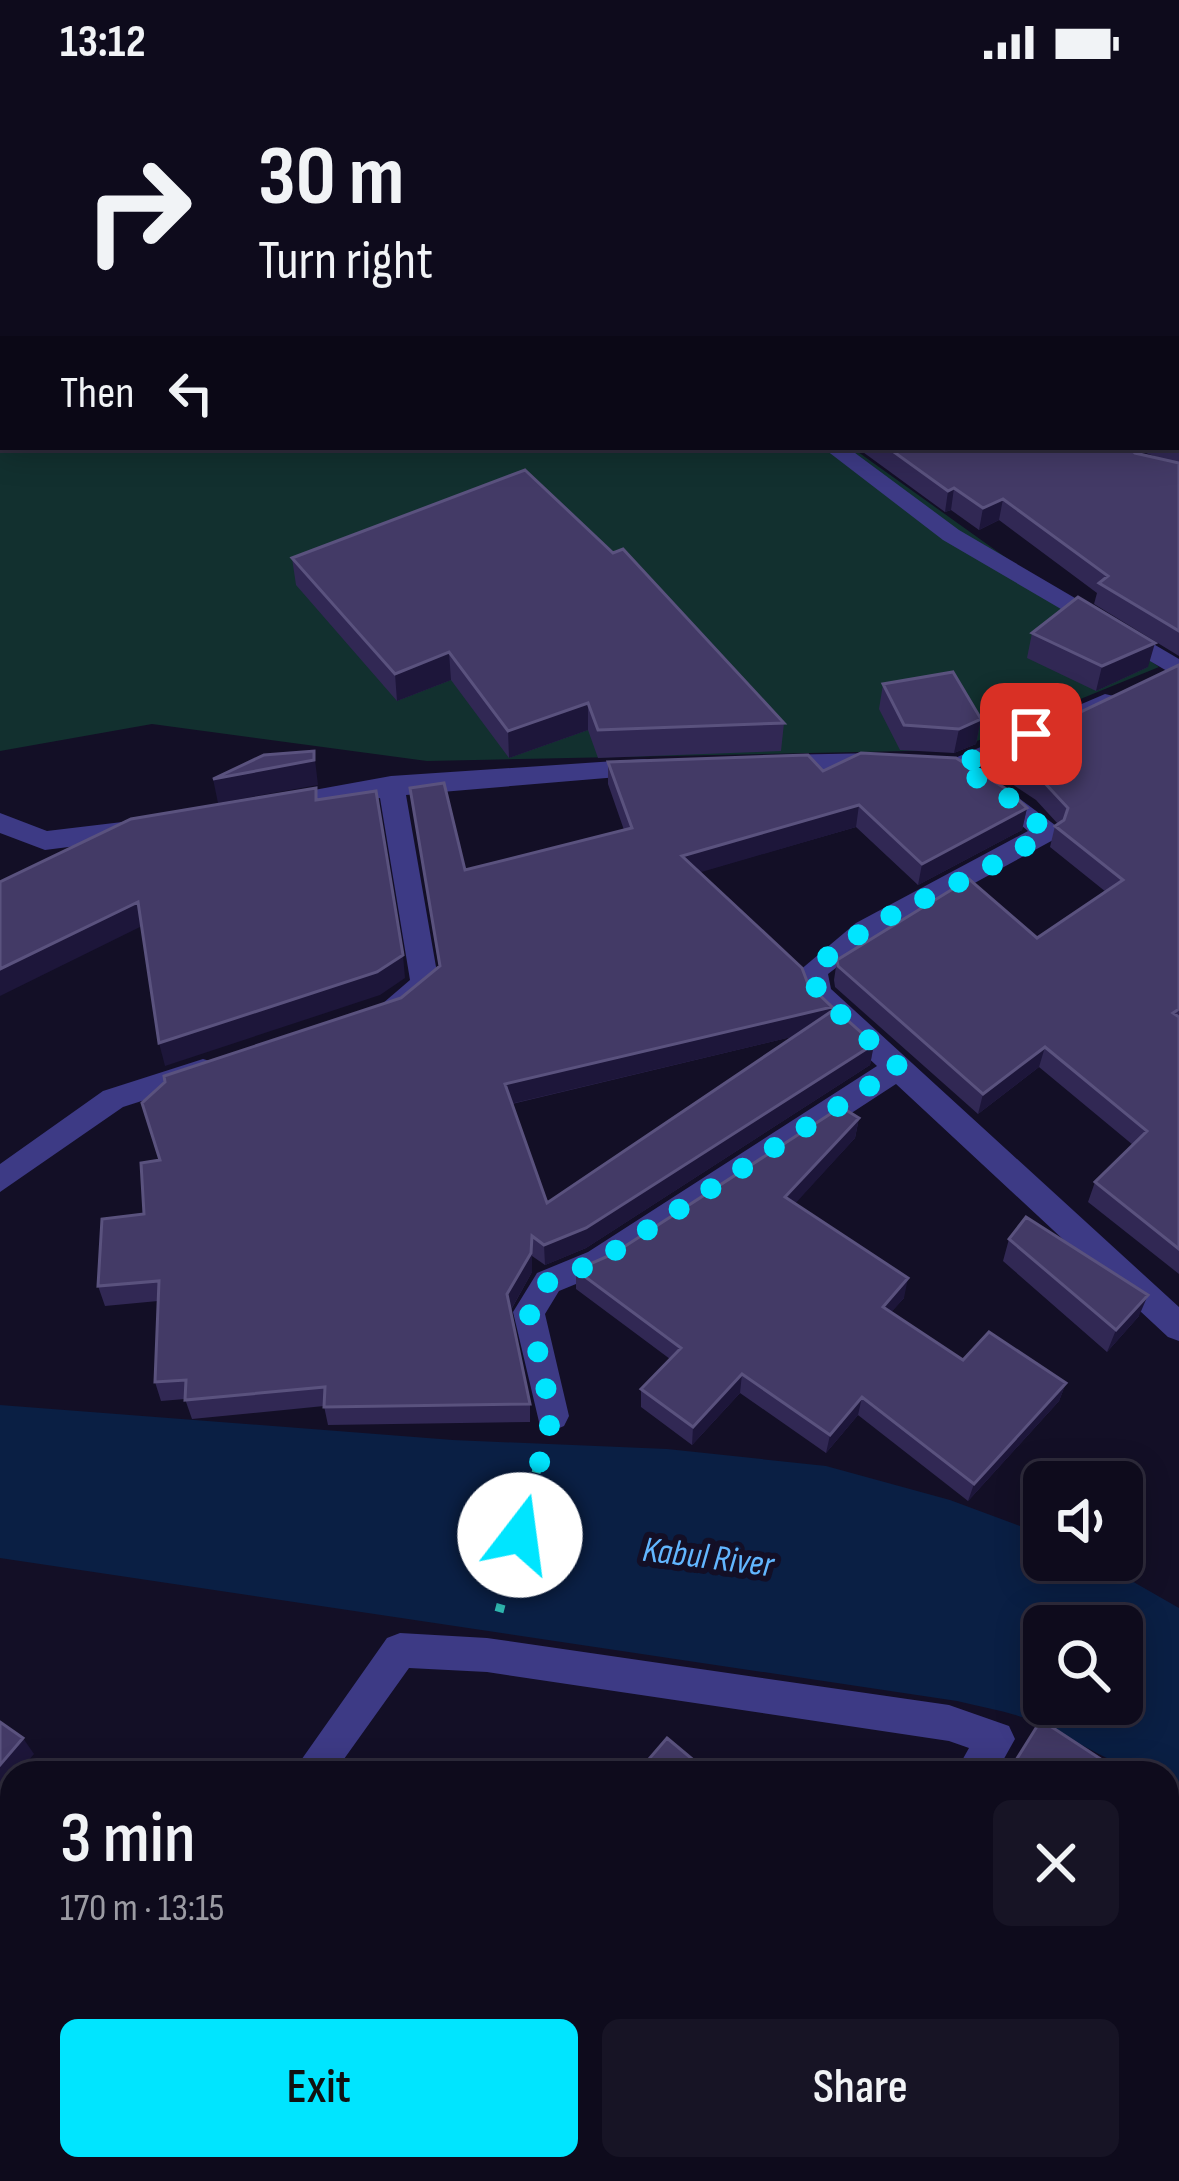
<!DOCTYPE html>
<html lang="en">
<head>
<meta charset="utf-8">
<style>
	body { margin:0; font-family:"Sofia Sans Condensed",sans-serif; background:#171425; color:#f1f3f6; height:100vh; display:flex; flex-direction:column; font-size:45px; white-space:nowrap }
	* { box-sizing:border-box; margin:0 }
	p { font-size:39px; color:#9b9ba3 }
	.icon { flex:none; width:66px; height:66px; fill:none; stroke:currentColor; stroke-width:2; stroke-linecap:round; stroke-linejoin:round }
	.map { position:relative; flex:1; overflow:hidden }
	.sheet { position:absolute; left:0px; top:1677px; width:1179px; height:420px; display:flex; flex-direction:column; background:#0e0b1c; border-radius:36px 36px 0 0; box-shadow:0 6px 30px #0003,0 0 0 3px #2e2b3b }
	.sheet>* { flex:none }
	.hud { position:absolute; left:0px; top:0px; width:1179px; height:366px; box-shadow:0 6px 30px #0003,0 0 0 3px #2e2b3b; background:#0e0b1c; color:#f1f3f6; overflow:hidden }
	.buttons { position:absolute; left:1023px; top:1377px; display:grid; gap:24px }
	.buttons a { display:grid; place-items:center; width:120px; height:120px; border-radius:18px; background:#0e0b1c; box-shadow:0 6px 30px #0003,0 0 0 3px #2e2b3b; font-size:60px }
	.pin { position:absolute; display:grid; place-items:center; width:102px; height:102px; color:#fff; margin:-51px; border-radius:24px; box-shadow:0 6px 18px #0006 }
	.me { position:absolute; width:132px; margin:-66px; rotate:15deg; stroke-linejoin:round; filter:drop-shadow(0 0 9px #0008) }
	.turn { display:flex; align-items:center; gap:42px; height:252px; padding:0 60px; font-size:54px }
	.turn .icon { width:156px; height:156px; stroke-width:2.5 }
	.turn b { display:block; font-size:84px; line-height:102px }
	.then { display:flex; align-items:center; height:114px; padding:0 60px; background:#0003; gap:24px; font-size:45px }
	.round { display:grid; place-items:center; flex:none; width:126px; height:126px; border-radius:18px; background:#171425 }
	.head { display:flex; align-items:center; justify-content:space-between; height:204px; padding:0 60px }
	h1 { font-size:72px; font-weight:600; line-height:90px }
	.primary-button { display:flex; gap:24px; margin-top:auto; padding:24px 60px }
	.primary-button a { flex:1; height:138px; border-radius:18px; background:#00e5ff; color:#111; font-size:48px; font-weight:600; line-height:138px; text-align:center }
	.primary-button a+a { background:#171425; color:#f1f3f6 }
	.status { display:flex; justify-content:space-between; align-items:center; height:84px; padding:0 60px; background:#0e0b1c; direction:ltr }
	.status svg { height:33px; fill:currentColor }
	.map>svg:first-child { display:block }
</style>
</head>
<body>
<div class="status"><b>13:12</b><svg viewBox="0 0 49 12"><path d="M0 12V9h3v3zM5 12V6h3v6zM10 12V3h3v9zM15 12V0h3v12zM26 1h20v11H26zM47 4h2v5h-2z"/></svg></div>
<div class="map">
<svg width="1179" height="2097" viewBox="0 0 1179 2097">
	<rect width="100%" height="100%" fill="#130f26"/>
	<path fill="#12302f" d="M0 68 3 363H851L1159 583 955 666 427 677 152 640 0 667Z"/>
	<path fill="#0a1f44" fill-rule="evenodd" d="M0 1321 453 1356 667 1365 826 1382 950 1416 1044 1451V1476H1095L1179 1524V1719L1167 1710V1689C1113 1689 1081 1654 1030 1636 1007 1627 981 1623 957 1617L0 1474ZM1044 1542H1122V1620H1044Z"/>
	<g fill="none" stroke-linecap="round" stroke-linejoin="round">
		<path stroke="#2fb8b0" stroke-width="9" stroke-dasharray="8 10" stroke-linecap="butt" d="M499 1528 540 1374"/>
		<path fill="#3d3a85" fill-rule="evenodd" d="M340 0H361L363 3H342Z
			M822 363H847L959 446 1179 575V594L943 456Z
			M1105 610 1114 612 1118 618 1114 624C1076 641 944 716 914 681L927 672 955 674Z
			M879 669 892 678 888 684 777 689 764 680 777 671Z
			M645 675 654 678 658 684 654 690 406 711 439 900 435 908 396 931 382 920 410 896 380 714 281 730 268 721 281 712 391 692Z
			M997 698 1055 741 1059 748 1055 755 876 853 828 890 831 905 1179 1223V1257L1168 1253 896 1000 610 1186 559 1207 545 1230 569 1332 564 1342 552 1347 540 1342 513 1228 537 1189 588 1168 877 982 808 918 799 887 856 839 1028 747 988 713 984 707Z
			M0 729 47 747 139 736 152 745 139 754 45 766 0 749Z
			M203 975 213 978 218 986 213 994 123 1023 0 1108V1080L103 1007Z
			M400 1549 487 1554 949 1621 1009 1642 1015 1655 996 1689H955L969 1664 949 1657 487 1588 409 1584 334 1689H292L387 1554Z
			M12 2053V2085H28L20 2097H0V2058Z
			M694 2085H739L734 2097H689Z"/>
	</g>
	<path fill="#312854" fill-rule="evenodd" d="M377 0H1179V572L1094 520 1097 509 999 436 979 446 951 426 945 428 856 363H1128L1135 369 1165 376 1129 363H1176V3H382Z
		M292 474 784 639 781 667 598 674 588 646 509 674 451 596 397 617 296 501Z
		M1032 549 1148 583 1096 607 1027 574Z
		M1179 581V1190L1088 1118 1095 1098 1133 1061 1039 983 978 1030 835 903 834 896 837 876 1037 854 1106 808 1050 763 1055 742 1058 740 1036 716 994 688 999 667Z
		M883 600 981 635 976 660 954 669 900 666 879 625Z
		M608 678 823 687 1027 724 1022 746 918 801 856 743 699 788 808 900 832 927 874 960 870 981 586 1164 545 1181 532 1172V1188L511 1226 530 1320V1338L328 1341 324 1322 192 1335 185 1315 161 1317 155 1298 158 1217 105 1222 98 1202 144 1130 159 1076 401 914 439 883 410 704 465 786 624 746 608 700ZM795 952 547 1119 512 1020Z
		M859 1034 855 1054 795 1119 904 1214 891 1228 963 1276 1066 1299 1059 1317 968 1417 858 1331 826 1369 740 1309 692 1361 641 1323V1305L670 1275 576 1205V1186L613 1170Z
		M1009 1155 1139 1232 1107 1268 1003 1177Z
		M1167 1718 1179 1726V2097H937L924 2085H1167V1848L1169 1845 1167 1844Z"/>
	<path fill="#1d163a" d="M291 0H338L331 3H284Z
		M3 36V58L0 59V37Z
		M954 404 951 426 945 428 948 407Z
		M1003 415 999 436 979 446 983 424Z
		M1155 559 1148 583 1096 607 1102 582Z
		M449 568 451 596 397 617 395 590Z
		M588 619V646L509 674 508 647Z
		M981 635 976 660 954 669 959 645Z
		M314 667 318 701 218 719 213 695Z
		M859 721 856 743 681 794 682 772Z
		M1027 724 1022 746 918 801 922 780Z
		M138 818 144 841 0 912V885Z
		M403 871 405 894 380 911 165 982 159 959Z
		M832 923 829 944 506 1021 505 1000Z
		M874 960 870 981 586 1164 545 1181 544 1161Z
		M1045 963 1039 983 978 1030 983 1010Z
		M859 1034 855 1054 783 1133 785 1113Z
		M532 1152V1188L509 1229 507 1210Z
		M908 1194 904 1214 879 1242 883 1223Z
		M1148 1211 1139 1232 1107 1268 1116 1246Z
		M742 1290 740 1309 692 1361 693 1343Z
		M1066 1299 1059 1317 968 1417 974 1400Z
		M862 1313 858 1331 826 1369 830 1351Z
		M23 1654 34 1670 18 1689H12V1696L0 1711V1681Z
		M12 2006V2033L9 2037 12 2043 0 2031V2020Z"/>
	<path fill="#433a66" stroke="#5a527e" stroke-width="3" d="M0 0H291L284 3H3V36L0 37Z
		M410 0H1179V358L1176 357V3H415Z
		M887 363H1128L1135 369 1179 379V547L1099 499 1108 492 1003 415 983 424 954 404 948 407Z
		M525 386 613 469 623 465 784 639 598 646 588 619 508 647 449 568 395 590 292 474Z
		M1078 513 1155 559 1102 582 1032 549Z
		M1179 581V925L1173 929 1179 933V1165L1095 1098 1147 1047 1045 963 983 1010 838 882 837 876 969 795 1037 854 1123 796 1055 742 1064 736 1068 724 1041 695 999 667Z
		M953 588 981 635 959 645 904 641 883 600Z
		M314 667V676L213 695 264 671Z
		M861 669 956 674 1008 706 1027 724 922 780 859 721 682 772 802 884 808 900 832 923 505 1000 547 1119 835 925 874 960 586 1144 544 1161 532 1152 531 1169 507 1210 530 1320 324 1323 325 1303 185 1316 186 1296 155 1298 159 1197 98 1202 102 1135 144 1130 141 1079 160 1076 142 1019 165 998 164 992 401 914 440 882 410 704 444 699 465 786 632 744 608 678 808 671 823 687Z
		M316 704V716L376 707 403 871 377 888 159 959 138 818 0 885V798L131 735Z
		M841 1023 859 1034 785 1113 908 1194 883 1223 963 1276 989 1248 1066 1299 974 1400 862 1313 830 1351 742 1290 693 1343 641 1305 681 1264 576 1186 613 1170Z
		M1026 1133 1148 1211 1116 1246 1009 1155Z
		M1041 1636 1122 1689H1008Z
		M0 1638 23 1654 0 1681Z
		M667 1654 709 1689H637Z
		M1167 1718 1179 1726V1829L1167 1821Z
		M1179 1834V2097H957L944 2085H1167V1852Z
		M0 1841 12 1851V2006L0 2020Z
		M0 2031 12 2043V2072L3 2070Z
		M13 2085H52L63 2097H0V2090L10 2089Z
		M99 2085H624L637 2097H89Z
		M746 2085H833L826 2097H738Z"/>
	<g fill="none" stroke-linecap="round" stroke-linejoin="round">
		<path stroke="#00e5ff" stroke-width="21" stroke-dasharray="0 37.8" d="M520 1451 552 1332 529 1228 548 1198 599 1177 899 983 818 910 812 887C876 824 973 802 1046 748L1015 718 958 682 1031 650"/>
	</g>
	<g text-anchor="middle" dominant-baseline="central" stroke-width="12" stroke-linejoin="round" paint-order="stroke">
		<g font-size="36" font-style="italic" fill="#62b6ff" stroke="#130f26">
			<text transform="translate(708 1474) rotate(7)">Kabul River</text>
		</g>
	</g>
</svg>
<div class="buttons">
<a><svg class="icon" aria-label="sound" viewBox="0 0 24 24"><path d="M4 9h4l5-4v14l-5-4H4zM17 9q2 3 0 6"/></svg></a>
<a><svg class="icon" aria-label="search" viewBox="0 0 24 24"><circle cx="10" cy="10" r="6"/><path d="M15 15l6 6"/></svg></a>
</div>
<div class="pin" style="left:1031px;top:650px;background:#d93025"><svg class="icon" aria-label="arrive" viewBox="0 0 24 24"><path d="M6 21V4h12l-3 4 3 4H6"/></svg></div>
<svg class="me" style="left:520px;top:1451px" viewBox="-20 -20 40 40"><circle r="19" fill="#fff"/><path d="M0-13L10 11 0 6-10 11z" fill="#00e5ff"/></svg>
<div class="hud">
<div class="turn"><svg class="icon" aria-label="right" viewBox="0 0 24 24"><path d="M7 20v-9h11M14 6l5 5-5 5"/></svg><div><b>30 m</b>Turn right</div></div>
<div class="then">Then<svg class="icon" aria-label="left" viewBox="0 0 24 24"><path d="M17 20v-9H6M10 6l-5 5 5 5"/></svg></div>
</div>
<section class="sheet">
<div class="head"><div><h1>3 min</h1><p>170 m · 13:15</p></div><a class="round"><svg class="icon" aria-label="close" viewBox="0 0 24 24"><path d="M6 6l12 12M18 6L6 18"/></svg></a></div>
<div class="primary-button"><a>Exit</a><a>Share</a></div>
</section>
</div>
</body>
</html>
